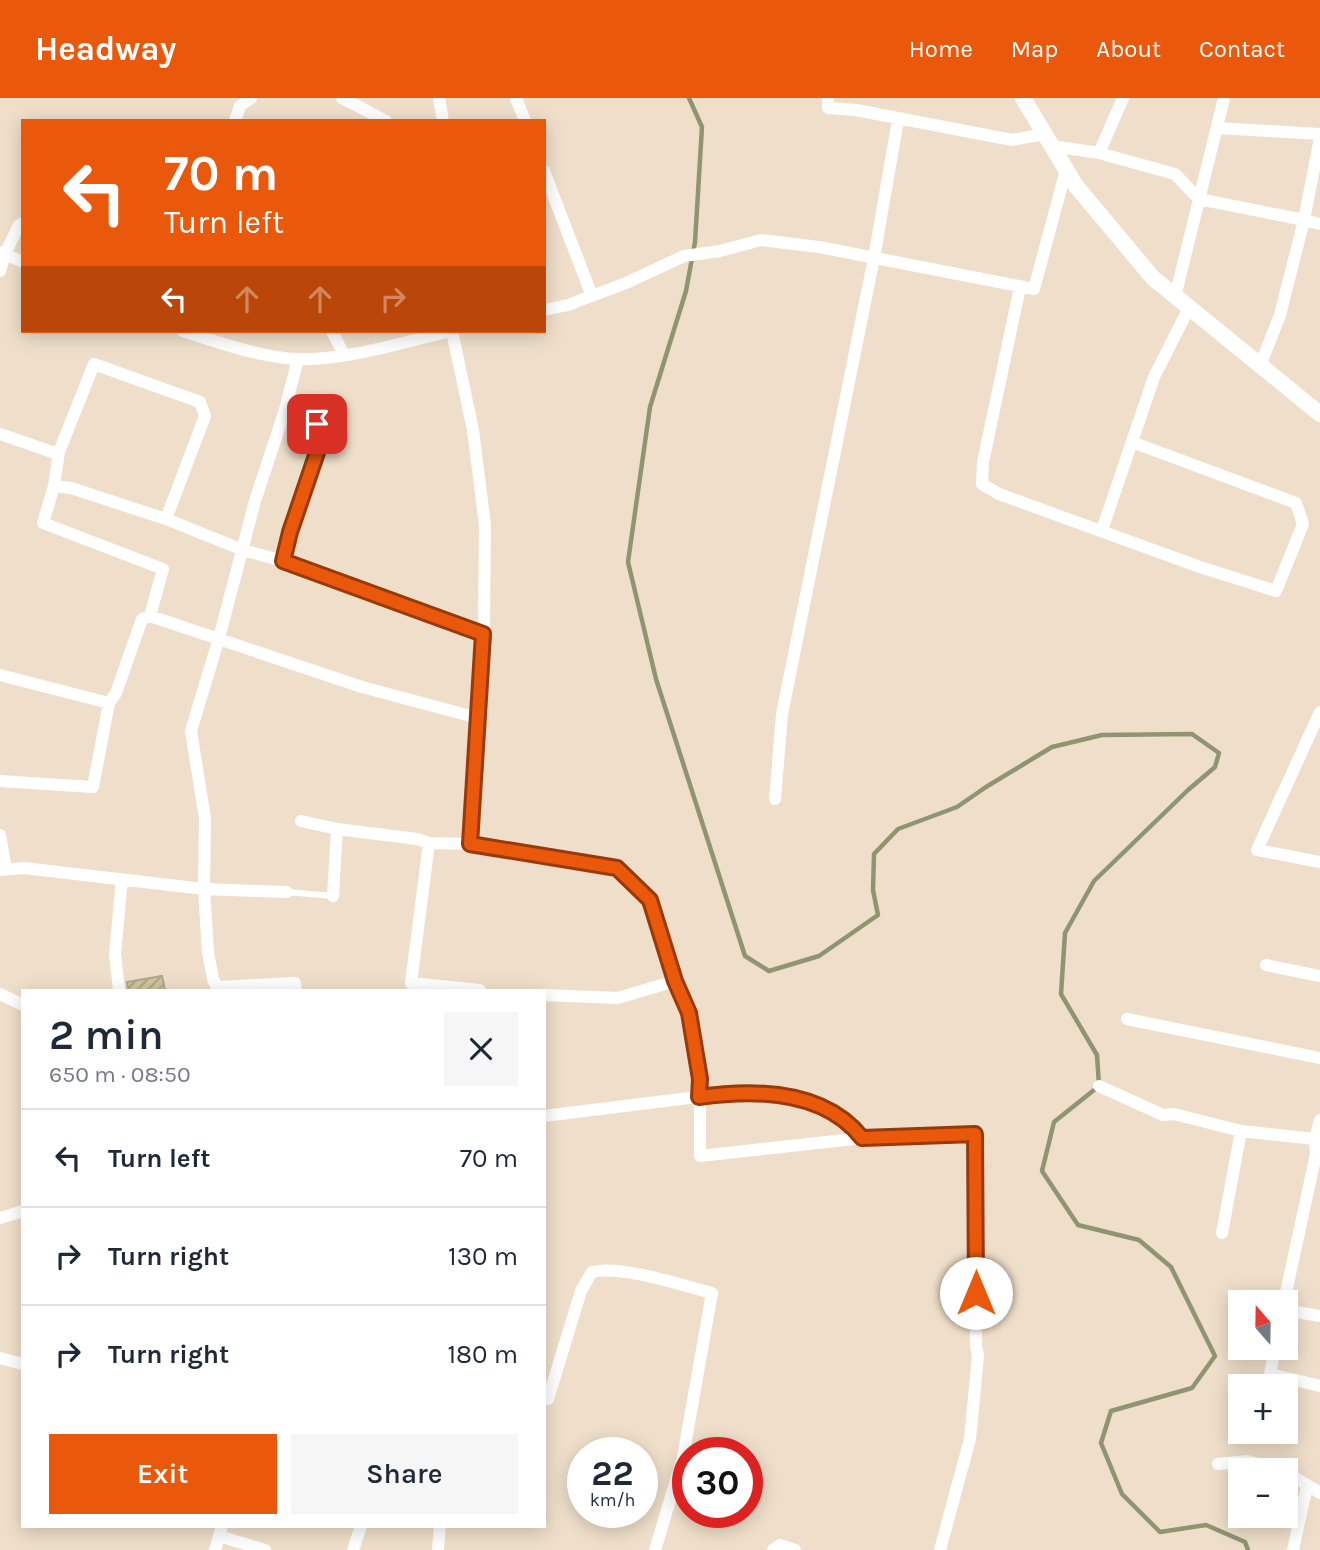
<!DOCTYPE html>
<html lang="en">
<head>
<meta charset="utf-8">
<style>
	body { margin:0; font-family:Karla,sans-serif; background:#f6f6f7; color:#1f2937; height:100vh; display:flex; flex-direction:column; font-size:26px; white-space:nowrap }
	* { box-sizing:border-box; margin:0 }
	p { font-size:23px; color:#747a83 }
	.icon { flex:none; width:38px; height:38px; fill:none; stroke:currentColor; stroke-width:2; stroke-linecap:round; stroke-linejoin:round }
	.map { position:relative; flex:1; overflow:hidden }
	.drawer { position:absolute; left:21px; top:891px; width:525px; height:539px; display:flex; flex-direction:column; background:#fff; border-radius:0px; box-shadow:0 4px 18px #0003 }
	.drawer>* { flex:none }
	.hud { position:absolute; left:21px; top:21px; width:525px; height:214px; border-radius:0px; box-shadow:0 4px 18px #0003; background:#ea580c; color:#fff; overflow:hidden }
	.needle { width:46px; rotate:340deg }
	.tools { position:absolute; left:1228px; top:1192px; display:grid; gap:14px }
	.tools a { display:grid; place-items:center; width:70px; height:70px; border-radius:0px; background:#fff; box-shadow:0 4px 18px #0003; font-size:35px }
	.speed { position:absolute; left:567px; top:1339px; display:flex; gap:14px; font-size:35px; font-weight:700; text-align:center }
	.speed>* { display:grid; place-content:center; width:91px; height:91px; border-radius:50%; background:#fff; box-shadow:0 4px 18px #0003; line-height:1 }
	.speed small { font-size:18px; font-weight:400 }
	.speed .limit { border:10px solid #d22; background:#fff; color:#111 }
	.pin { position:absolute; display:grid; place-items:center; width:60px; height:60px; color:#fff; margin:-30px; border-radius:14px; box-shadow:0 4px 10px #0006 }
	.me { position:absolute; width:77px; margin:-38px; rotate:0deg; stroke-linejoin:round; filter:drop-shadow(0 0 5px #0008) }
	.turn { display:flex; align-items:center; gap:24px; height:147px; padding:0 28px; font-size:32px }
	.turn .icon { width:91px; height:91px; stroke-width:2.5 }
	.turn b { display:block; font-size:49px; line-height:60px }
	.lanes { display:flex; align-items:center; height:66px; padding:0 28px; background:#0003; justify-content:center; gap:35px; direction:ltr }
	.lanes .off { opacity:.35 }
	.round { display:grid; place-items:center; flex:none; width:74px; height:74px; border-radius:0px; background:#f6f6f7 }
	.overview { display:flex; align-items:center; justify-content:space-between; height:119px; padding:0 28px }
	h1 { font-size:42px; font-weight:600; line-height:52px }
	.action { display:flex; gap:14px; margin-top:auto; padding:14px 28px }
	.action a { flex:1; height:80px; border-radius:0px; background:#ea580c; color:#fff; font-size:28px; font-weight:600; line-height:80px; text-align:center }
	.action a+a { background:#f6f6f7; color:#1f2937 }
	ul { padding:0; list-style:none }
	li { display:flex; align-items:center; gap:21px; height:98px; padding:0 28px; border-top:2px solid #e0e1e3 }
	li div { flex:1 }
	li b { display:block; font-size:26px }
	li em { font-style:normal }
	header { display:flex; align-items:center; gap:42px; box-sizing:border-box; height:98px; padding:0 35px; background:#ea580c; color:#fff }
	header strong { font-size:33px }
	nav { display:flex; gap:38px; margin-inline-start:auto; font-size:24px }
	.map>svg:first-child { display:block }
</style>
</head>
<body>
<header>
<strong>Headway</strong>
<nav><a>Home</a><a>Map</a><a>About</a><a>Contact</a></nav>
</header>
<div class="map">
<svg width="1320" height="1452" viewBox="0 0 1320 1452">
	<defs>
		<pattern id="building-hatch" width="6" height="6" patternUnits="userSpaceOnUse" patternTransform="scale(1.75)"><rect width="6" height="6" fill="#cfc59f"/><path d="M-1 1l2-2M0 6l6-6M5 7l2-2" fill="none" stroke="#a9a182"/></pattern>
	</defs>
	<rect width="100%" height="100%" fill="#efdfca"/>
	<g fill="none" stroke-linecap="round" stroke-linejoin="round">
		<path stroke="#8f9571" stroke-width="4.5" d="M689 0 702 29 695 144 686 193 650 309 628 464 656 581 745 858 769 873 819 858 878 817 873 792 874 756 898 731 957 709 986 689 1052 649 1102 637 1192 636 1219 655 1215 669 1188 692 1094 783 1065 835 1061 896 1097 957 1099 988 1054 1024 1042 1073 1078 1127 1139 1142 1171 1169 1215 1258 1192 1290 1111 1313 1101 1345 1122 1396 1160 1434 1206 1427 1245 1444 1248 1452"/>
	</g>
	<path fill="url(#building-hatch)" stroke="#ada790" stroke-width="2" d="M162 878 165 892H128L127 884Z"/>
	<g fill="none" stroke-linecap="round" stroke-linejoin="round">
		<path stroke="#fff" stroke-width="6" d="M287 794 333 798"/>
		<path stroke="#fff" stroke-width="12" d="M342 0 386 23
			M439 0 443 23
			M516 0 525 23
			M828 0V10L856 12 1012 42 1045 36
			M235 23 240 8 251 0
			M1217 30 1320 36
			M1052 48 1099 55 1175 76 1199 101 1304 122 1320 40
			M1099 55 1123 0
			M544 73 592 198
			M0 154 23 164
			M0 173 5 156 19 127 23 125
			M1020 189 983 364 982 386 999 396 1200 469 1276 493 1303 426 1296 405 1132 344
			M1175 199 1224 0
			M544 212 568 207 626 185 684 158 720 153 761 142 819 149 1034 191 1066 72
			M183 233C217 244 262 260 298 261 345 263 406 243 452 233
			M332 233 344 257
			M452 233 473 332 485 427 484 524 470 746
			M1260 268 1280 217 1304 122 1320 126
			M0 336 52 354H59
			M54 388 71 390 166 421 243 452 283 463 483 536
			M1102 432 1154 279 1189 210
			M283 463 290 434 322 340 317 326 284 315
			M150 518 163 471 43 425 54 388 59 354 94 266 200 304 205 318 166 421
			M0 577 109 605
			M1320 614 1257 752 1320 764
			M0 683 93 689 109 605 116 595 142 521 150 518 362 589 478 620
			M775 701 782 616 874 160 898 22
			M301 723 337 731 417 741 429 745 470 746 617 770 651 802 675 883 689 915 700 980V1058L862 1040 975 1036 976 1248 978 1258 970 1341 940 1452
			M0 737 6 771
			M429 745 411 885 480 892
			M0 772 24 770 204 791 287 794
			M333 798 337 731
			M1266 867 1320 878
			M218 889 295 885 296 892
			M119 892 115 856 122 781
			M218 892 213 881 208 854 204 791 205 720 191 633 219 540 255 403 284 315 298 261
			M0 896 23 907
			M544 897 618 900 675 883
			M1127 921 1320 960
			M1099 988 1163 1017 1174 1016 1241 1033 1315 1041
			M544 1018 721 996 785 997 825 1009 850 1025 862 1040
			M0 1120 23 1113
			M1222 1135 1241 1033
			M1284 1204 1316 1056 1315 1041 1320 1022
			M1286 1212 1320 1218
			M1275 1250 1270 1276 1320 1288
			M0 1260 23 1266
			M548 1301 581 1193 592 1174C622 1167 681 1187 712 1195L683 1359 655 1452
			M1218 1366 1247 1363 1282 1372
			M1286 1374 1320 1395
			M219 1438 265 1452
			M215 1452 222 1428
			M353 1452 361 1428
			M438 1452 440 1428
			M773 1452 780 1447 795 1452
			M1293 1452 1307 1388"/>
		<path stroke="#fff" stroke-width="16" d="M1023 0 1076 88 1153 180 1320 316"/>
	</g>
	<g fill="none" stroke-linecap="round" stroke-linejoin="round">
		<g stroke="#983908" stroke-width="18">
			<path id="route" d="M317 326 322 340 290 434 283 463 483 536 470 746 617 770 650 802 675 883 689 915 700 981 699 999C755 991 824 992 862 1040L975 1036 976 1195"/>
		</g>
		<use href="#route" stroke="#ea580c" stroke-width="12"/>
	</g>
</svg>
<div class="tools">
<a><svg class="needle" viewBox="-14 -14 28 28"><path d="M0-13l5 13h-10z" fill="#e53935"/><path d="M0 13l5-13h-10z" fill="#747a83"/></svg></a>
<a>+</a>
<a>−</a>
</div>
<div class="speed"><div>22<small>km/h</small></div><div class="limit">30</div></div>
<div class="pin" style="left:317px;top:326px;background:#d93025"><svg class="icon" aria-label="arrive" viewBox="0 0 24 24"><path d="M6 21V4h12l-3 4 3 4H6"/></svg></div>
<svg class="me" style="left:976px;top:1195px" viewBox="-20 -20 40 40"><circle r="19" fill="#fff"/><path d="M0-13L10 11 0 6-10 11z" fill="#ea580c"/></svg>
<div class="hud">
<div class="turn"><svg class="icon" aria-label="left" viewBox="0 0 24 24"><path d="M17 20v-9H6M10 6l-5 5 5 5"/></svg><div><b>70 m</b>Turn left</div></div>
<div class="lanes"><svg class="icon" aria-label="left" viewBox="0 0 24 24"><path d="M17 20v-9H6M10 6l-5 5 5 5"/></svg><svg class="icon off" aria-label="ahead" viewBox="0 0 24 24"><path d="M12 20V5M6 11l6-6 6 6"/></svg><svg class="icon off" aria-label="ahead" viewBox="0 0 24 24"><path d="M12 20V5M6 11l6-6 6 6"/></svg><svg class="icon off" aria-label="right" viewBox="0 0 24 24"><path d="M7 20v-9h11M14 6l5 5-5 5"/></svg></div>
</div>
<section class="drawer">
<div class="overview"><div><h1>2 min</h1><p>650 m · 08:50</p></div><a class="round"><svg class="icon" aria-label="close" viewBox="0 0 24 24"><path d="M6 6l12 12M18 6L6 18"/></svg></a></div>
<ul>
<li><svg class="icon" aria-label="left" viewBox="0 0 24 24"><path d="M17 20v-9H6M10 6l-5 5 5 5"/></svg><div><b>Turn left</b></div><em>70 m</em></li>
<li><svg class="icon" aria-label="right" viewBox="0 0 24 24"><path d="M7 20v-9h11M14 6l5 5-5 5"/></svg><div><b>Turn right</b></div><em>130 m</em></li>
<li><svg class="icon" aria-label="right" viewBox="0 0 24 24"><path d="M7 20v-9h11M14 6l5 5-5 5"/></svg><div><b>Turn right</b></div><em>180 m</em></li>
</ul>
<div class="action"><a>Exit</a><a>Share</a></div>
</section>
</div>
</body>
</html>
